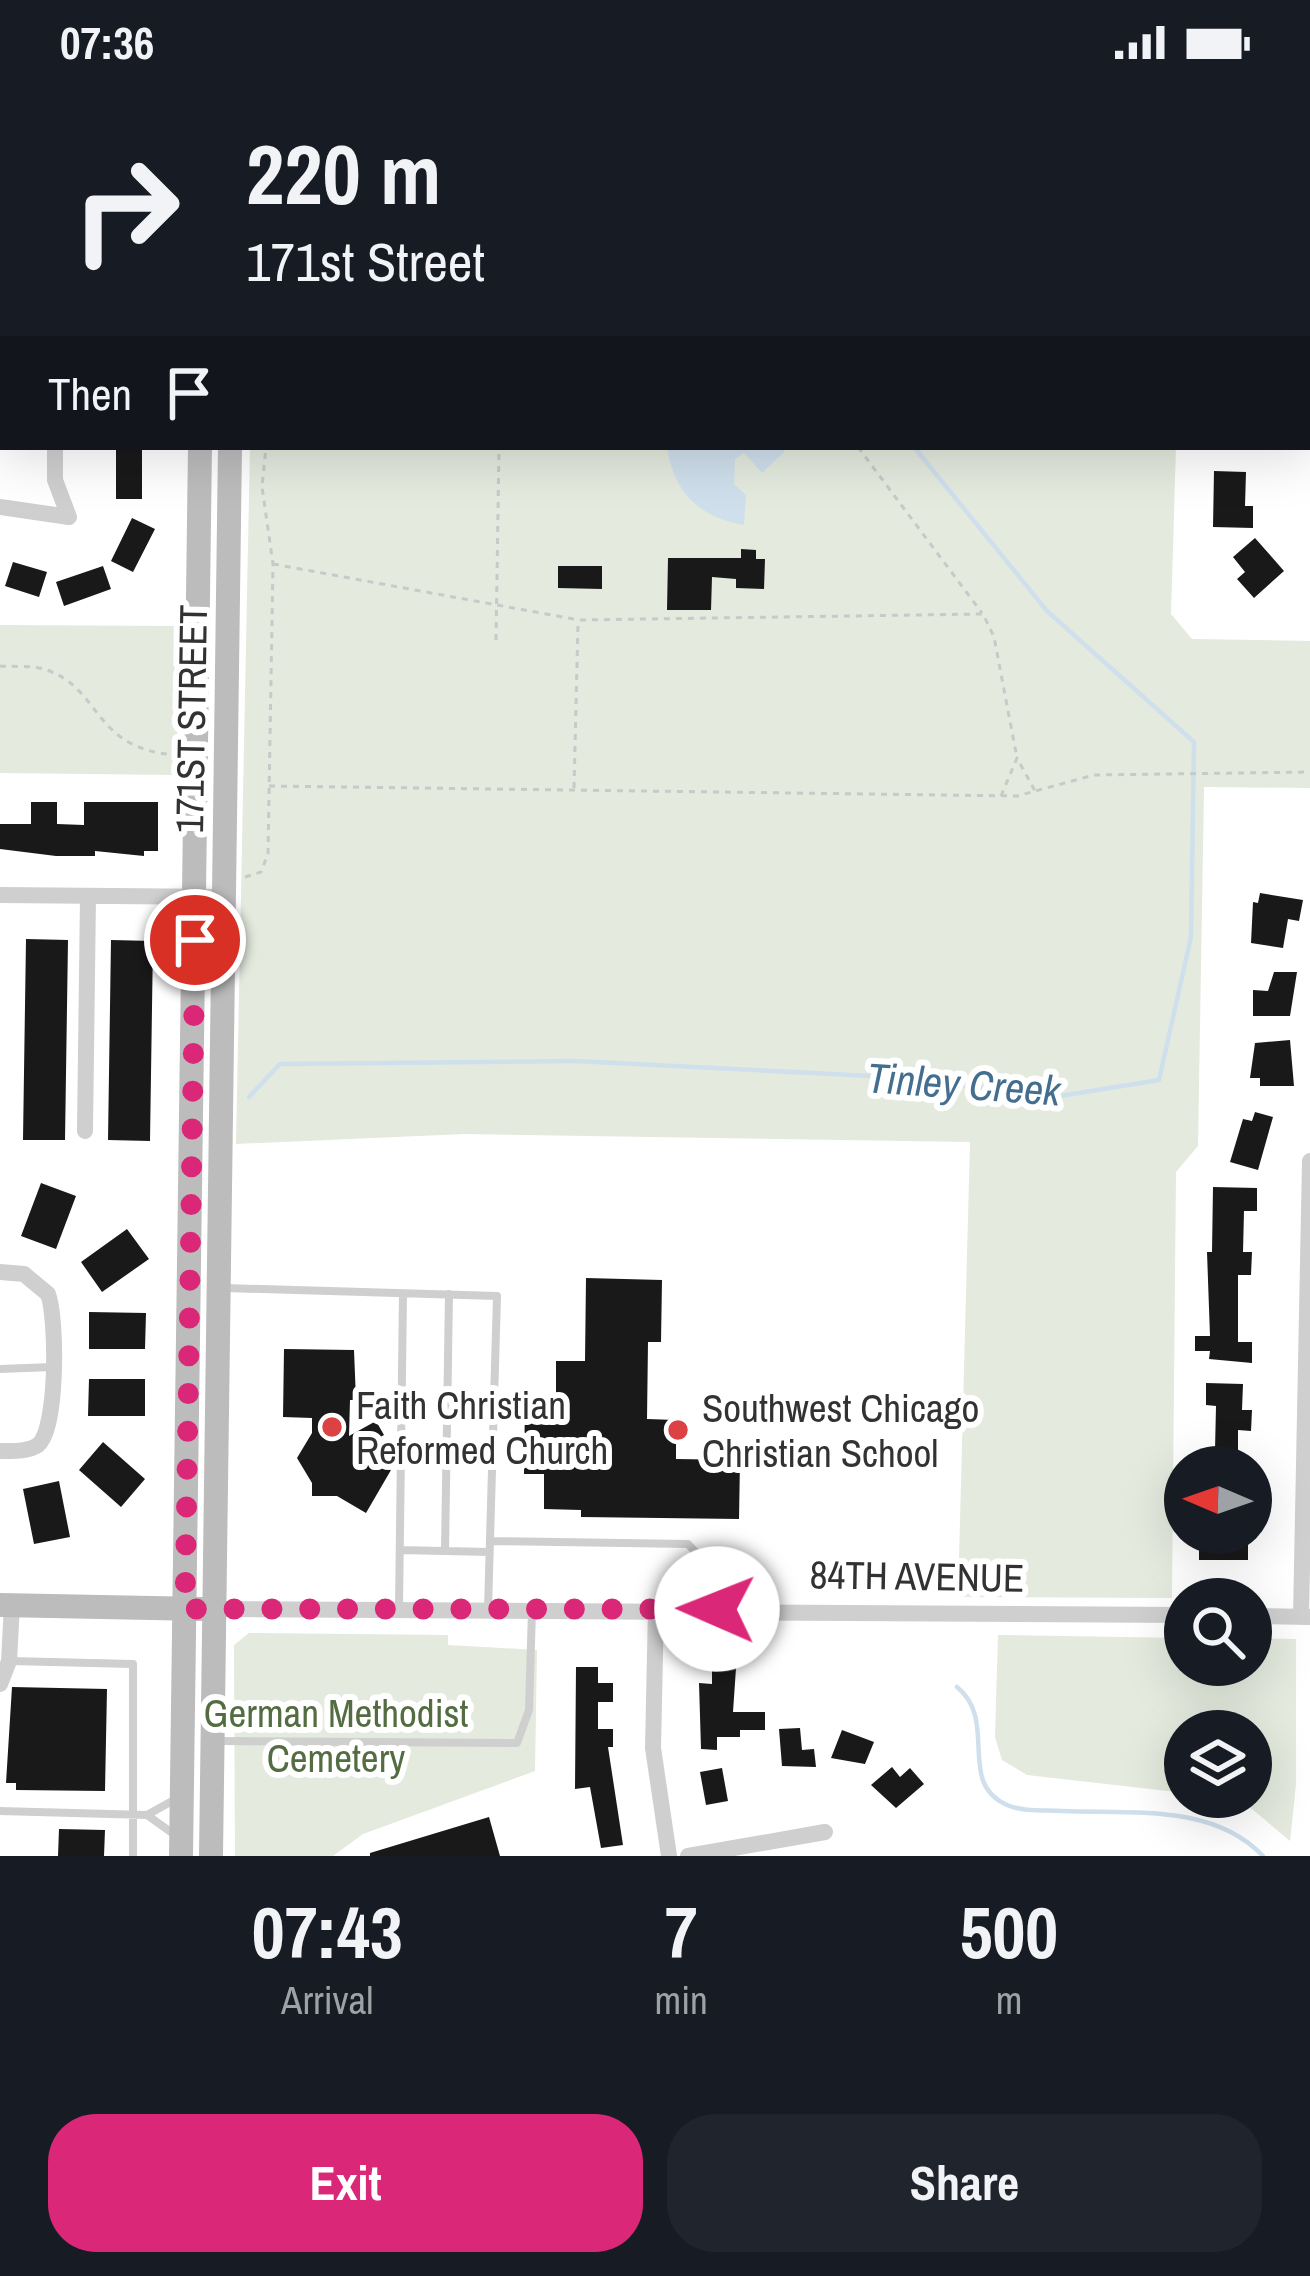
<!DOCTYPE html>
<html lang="en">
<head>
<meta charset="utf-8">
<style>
	body { margin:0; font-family:"Archivo Narrow",sans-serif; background:#20242c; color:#f1f3f6; height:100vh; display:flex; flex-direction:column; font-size:45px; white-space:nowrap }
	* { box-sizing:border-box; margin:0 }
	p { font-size:39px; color:#9ea1a6 }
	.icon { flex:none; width:66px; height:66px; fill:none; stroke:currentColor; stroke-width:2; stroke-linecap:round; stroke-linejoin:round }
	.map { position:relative; height:1772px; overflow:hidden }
	.side { display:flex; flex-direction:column; background:#171b24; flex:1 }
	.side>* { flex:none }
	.banner { position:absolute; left:0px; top:0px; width:1311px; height:366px; box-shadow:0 12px 48px #0002; background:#171b24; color:#f1f3f6; overflow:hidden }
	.needle { width:78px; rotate:272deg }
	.tools { position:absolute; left:1164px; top:1362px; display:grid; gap:24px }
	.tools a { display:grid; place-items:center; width:108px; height:108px; border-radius:50%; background:#171b24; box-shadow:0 12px 48px #0002; font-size:60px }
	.pin { position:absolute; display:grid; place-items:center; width:102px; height:102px; color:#fff; margin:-51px; border:6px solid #fff; border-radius:50%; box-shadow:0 3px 12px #0007 }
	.me { position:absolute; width:132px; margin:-66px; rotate:271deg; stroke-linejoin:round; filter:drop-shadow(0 0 9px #0008) }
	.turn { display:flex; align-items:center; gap:42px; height:252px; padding:0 48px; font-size:54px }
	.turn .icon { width:156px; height:156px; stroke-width:2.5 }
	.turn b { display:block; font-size:84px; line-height:102px }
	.then { display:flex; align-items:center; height:114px; padding:0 48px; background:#0003; gap:24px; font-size:45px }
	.eta { display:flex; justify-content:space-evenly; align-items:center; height:204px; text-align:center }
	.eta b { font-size:72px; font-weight:800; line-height:84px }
	.primary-button { display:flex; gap:24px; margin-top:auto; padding:24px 48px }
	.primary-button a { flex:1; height:138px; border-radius:48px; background:#db2777; color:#fff; font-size:48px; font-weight:800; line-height:138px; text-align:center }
	.primary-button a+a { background:#20242c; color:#f1f3f6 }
	.status { display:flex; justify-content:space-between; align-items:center; height:84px; padding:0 60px; background:#171b24; direction:ltr }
	.status svg { height:33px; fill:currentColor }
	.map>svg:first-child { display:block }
</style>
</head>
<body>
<div class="status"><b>07:36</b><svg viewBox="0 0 49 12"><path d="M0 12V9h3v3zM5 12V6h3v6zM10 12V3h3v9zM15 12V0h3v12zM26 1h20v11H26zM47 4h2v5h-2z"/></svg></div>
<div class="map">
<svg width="1310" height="1772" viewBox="0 0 1310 1772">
	<rect width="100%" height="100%" fill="#fff"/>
	<path fill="#e4eade" d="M258 0H1187L258 3Z
		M250 363H1176L1171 530 1192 555 1310 557V704L1204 703 1198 1062 1176 1088 1172 1514 958 1513 970 1058 464 1050 236 1060Z
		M0 541 179 542 177 691 0 689Z
		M249 1549 448 1551V1561L537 1566 535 1687 363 1750 333 1772H235L234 1561Z
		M998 1551 1185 1554V1581H1251V1554L1296 1555V1700L1290 1757 1252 1725 1224 1713H1251V1647H1185V1709L1027 1691 1002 1676 995 1653Z"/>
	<path fill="#cfdfec" d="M667 363H781L785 367 762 389 744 369 735 375 734 400 746 411 744 441C698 433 674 408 667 363Z"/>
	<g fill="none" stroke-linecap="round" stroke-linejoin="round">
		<path stroke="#cfdfec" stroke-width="4.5" d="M846 0 848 3
			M249 1013 280 980 575 977 891 993 1054 1013 1159 996 1191 853 1194 658 1047 527 914 363
			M957 1603C999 1637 956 1699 1007 1721 1023 1728 1045 1726 1062 1727 1130 1730 1213 1719 1263 1772"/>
	</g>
	<path fill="#191919" d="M116 363H142V415H116Z
		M1214 387 1246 388 1245 422H1253V444L1213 443Z
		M132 434 155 445 133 488 111 477Z
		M1255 454 1284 487 1254 514 1237 495 1245 488 1233 473Z
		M741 465 756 466V475H765L764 505 736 504V495L712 493 711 526H667L668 474H741Z
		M13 478 47 488 39 513 5 502Z
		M103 482 111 505 64 522 56 498Z
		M558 482H602V505L558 504Z
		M31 718H57V740L84 741V718H158V767H144V772L95 767V772H56L0 765V740H31Z
		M1260 809 1303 816 1299 837 1288 835 1283 864 1251 859 1253 818 1258 819Z
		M26 855 68 856 65 1056H23Z
		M111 856 153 857 150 1057 108 1056Z
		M1274 888H1297L1290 932H1253V906L1268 907Z
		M1290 956 1294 1002H1260V994H1250L1255 959Z
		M1255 1028 1273 1033 1258 1086 1230 1078 1243 1035 1252 1037Z
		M41 1099 76 1112 56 1165 21 1152Z
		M1213 1103 1257 1104V1127H1244L1243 1168H1252L1251 1191H1238V1258H1252V1279L1209 1275 1210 1267H1195V1252H1210L1207 1168H1212Z
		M127 1145 149 1175 102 1208 81 1178Z
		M586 1194 662 1196 661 1258H648L647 1335 676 1336V1375L740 1376 739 1435 581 1433V1426L544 1425V1390H524L525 1316H556V1277H585Z
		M89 1228 146 1229 145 1265H89Z
		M284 1265 354 1266 356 1316H350L349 1352 376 1337 384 1351 356 1366 391 1386 366 1429 337 1412H312V1399L297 1374 312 1349V1334L283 1333Z
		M89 1295H145V1332H88Z
		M1206 1299 1243 1300 1242 1326H1252L1251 1347 1238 1346V1383H1206L1207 1366H1215L1216 1322 1206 1321Z
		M103 1358 145 1395 121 1423 79 1386Z
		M59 1397 70 1453 34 1460 23 1405Z
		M1248 1449V1476H1199V1450Z
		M576 1583H598V1599H613V1618H598V1645H613V1663H608L623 1761 601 1764 590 1703 575 1705Z
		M712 1583 736 1584 733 1628H765V1646H740V1653H717V1666L701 1665 699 1599 712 1600Z
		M12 1603 107 1605 105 1707 16 1706V1699H6Z
		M800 1644 802 1666 814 1665 816 1683 782 1682 779 1645Z
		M842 1646 874 1658 865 1680 831 1674Z
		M892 1683 900 1693 910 1684 924 1700 896 1724 871 1701Z
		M722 1684 728 1717 706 1721 700 1688Z
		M489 1733 500 1772H370V1769Z
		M59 1745 105 1746 104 1772H58Z"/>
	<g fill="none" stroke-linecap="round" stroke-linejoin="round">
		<path stroke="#c9c9c9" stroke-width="3" stroke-dasharray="6 6" stroke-linecap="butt" d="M793 0V3
			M276 3V0
			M858 363 982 529
			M273 480 579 536 983 530 994 553 1017 674
			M496 556 499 363
			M0 582C15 583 33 581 47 586 103 606 92 665 176 671
			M269 702 1017 712 1094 691 1310 688
			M574 704 578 540
			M1001 712 1017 674 1035 707
			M245 793 261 788 268 770 273 480 262 403 266 363"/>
		<path stroke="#cfcfcf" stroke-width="8" d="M91 0 93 3
			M225 1204 497 1212 488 1525
			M0 1285 52 1283
			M490 1457 688 1460 714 1488 717 1525
			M400 1466 489 1468
			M445 1467 449 1210
			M399 1523 403 1210
			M10 1577 133 1580V1772
			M219 1657 517 1659 529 1626 532 1526
			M0 1727 147 1731 174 1716
			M147 1731 175 1751"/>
		<path stroke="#cfcfcf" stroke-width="16" d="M102 3 115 0
			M0 83 3 87
			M55 363V396L69 433
			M0 423 69 433
			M0 811 224 813
			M85 1047 88 812
			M0 1188 24 1190 48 1210C57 1234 58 1345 38 1361 27 1368 13 1367 0 1367
			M656 1524 653 1664 669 1772
			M216 1525 1185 1531
			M1251 1532 1310 1533
			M1301 1533 1310 1077
			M0 1600 9 1577 12 1521
			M688 1772 825 1748"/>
		<path stroke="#bcbcbc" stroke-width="24" d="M204 3V0
			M234 3V0
			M0 1521 202 1525
			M181 1772 200 363
			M211 1772 230 363"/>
	</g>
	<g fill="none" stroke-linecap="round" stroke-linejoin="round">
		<path stroke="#db2777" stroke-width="21" stroke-dasharray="0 37.8" d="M195 856 185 1525H717"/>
	</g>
	<g fill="#dc4144" stroke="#fff" stroke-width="4.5">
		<circle cx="332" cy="1343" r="12"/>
		<circle cx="678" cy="1346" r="12"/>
	</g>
	<g text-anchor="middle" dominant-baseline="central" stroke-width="12" stroke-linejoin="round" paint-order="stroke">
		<g font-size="39" fill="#323232" stroke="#fff">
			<text transform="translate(191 635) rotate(-89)">171ST STREET</text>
			<text transform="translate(917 1492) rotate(1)">84TH AVENUE</text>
		</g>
		<g font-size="39" fill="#323232" stroke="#fff" text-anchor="start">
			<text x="356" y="1321">Faith Christian<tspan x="356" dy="45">Reformed Church</tspan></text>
			<text x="702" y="1324">Southwest Chicago<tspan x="702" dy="45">Christian School</tspan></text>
		</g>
		<g font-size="39" fill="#536c41" stroke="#fff">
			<text x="336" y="1629">German Methodist<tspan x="336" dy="45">Cemetery</tspan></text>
		</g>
		<g font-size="42" font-style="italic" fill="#436e90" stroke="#fff">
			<text transform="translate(964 1000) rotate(4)">Tinley Creek</text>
		</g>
	</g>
</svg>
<div class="tools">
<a><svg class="needle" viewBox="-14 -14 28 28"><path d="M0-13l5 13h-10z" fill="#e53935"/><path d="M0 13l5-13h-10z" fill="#9ea1a6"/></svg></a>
<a><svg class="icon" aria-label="search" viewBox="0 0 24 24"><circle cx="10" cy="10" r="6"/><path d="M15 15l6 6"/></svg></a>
<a><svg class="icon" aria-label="layers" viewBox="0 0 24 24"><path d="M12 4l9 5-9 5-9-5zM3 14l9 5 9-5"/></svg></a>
</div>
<div class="pin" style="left:195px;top:856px;background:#d93025"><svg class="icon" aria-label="arrive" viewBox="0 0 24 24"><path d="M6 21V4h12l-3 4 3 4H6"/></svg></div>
<svg class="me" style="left:717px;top:1525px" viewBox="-20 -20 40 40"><circle r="19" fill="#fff"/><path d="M0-13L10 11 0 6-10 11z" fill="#db2777"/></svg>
<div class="banner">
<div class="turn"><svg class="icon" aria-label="right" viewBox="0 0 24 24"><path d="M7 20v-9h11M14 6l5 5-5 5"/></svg><div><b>220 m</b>171st Street</div></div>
<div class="then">Then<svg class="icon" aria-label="arrive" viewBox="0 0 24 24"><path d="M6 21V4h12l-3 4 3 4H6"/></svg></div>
</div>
</div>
<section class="side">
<div class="eta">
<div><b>07:43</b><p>Arrival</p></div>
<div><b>7</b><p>min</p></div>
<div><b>500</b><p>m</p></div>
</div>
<div class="primary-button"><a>Exit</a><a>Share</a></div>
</section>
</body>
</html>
